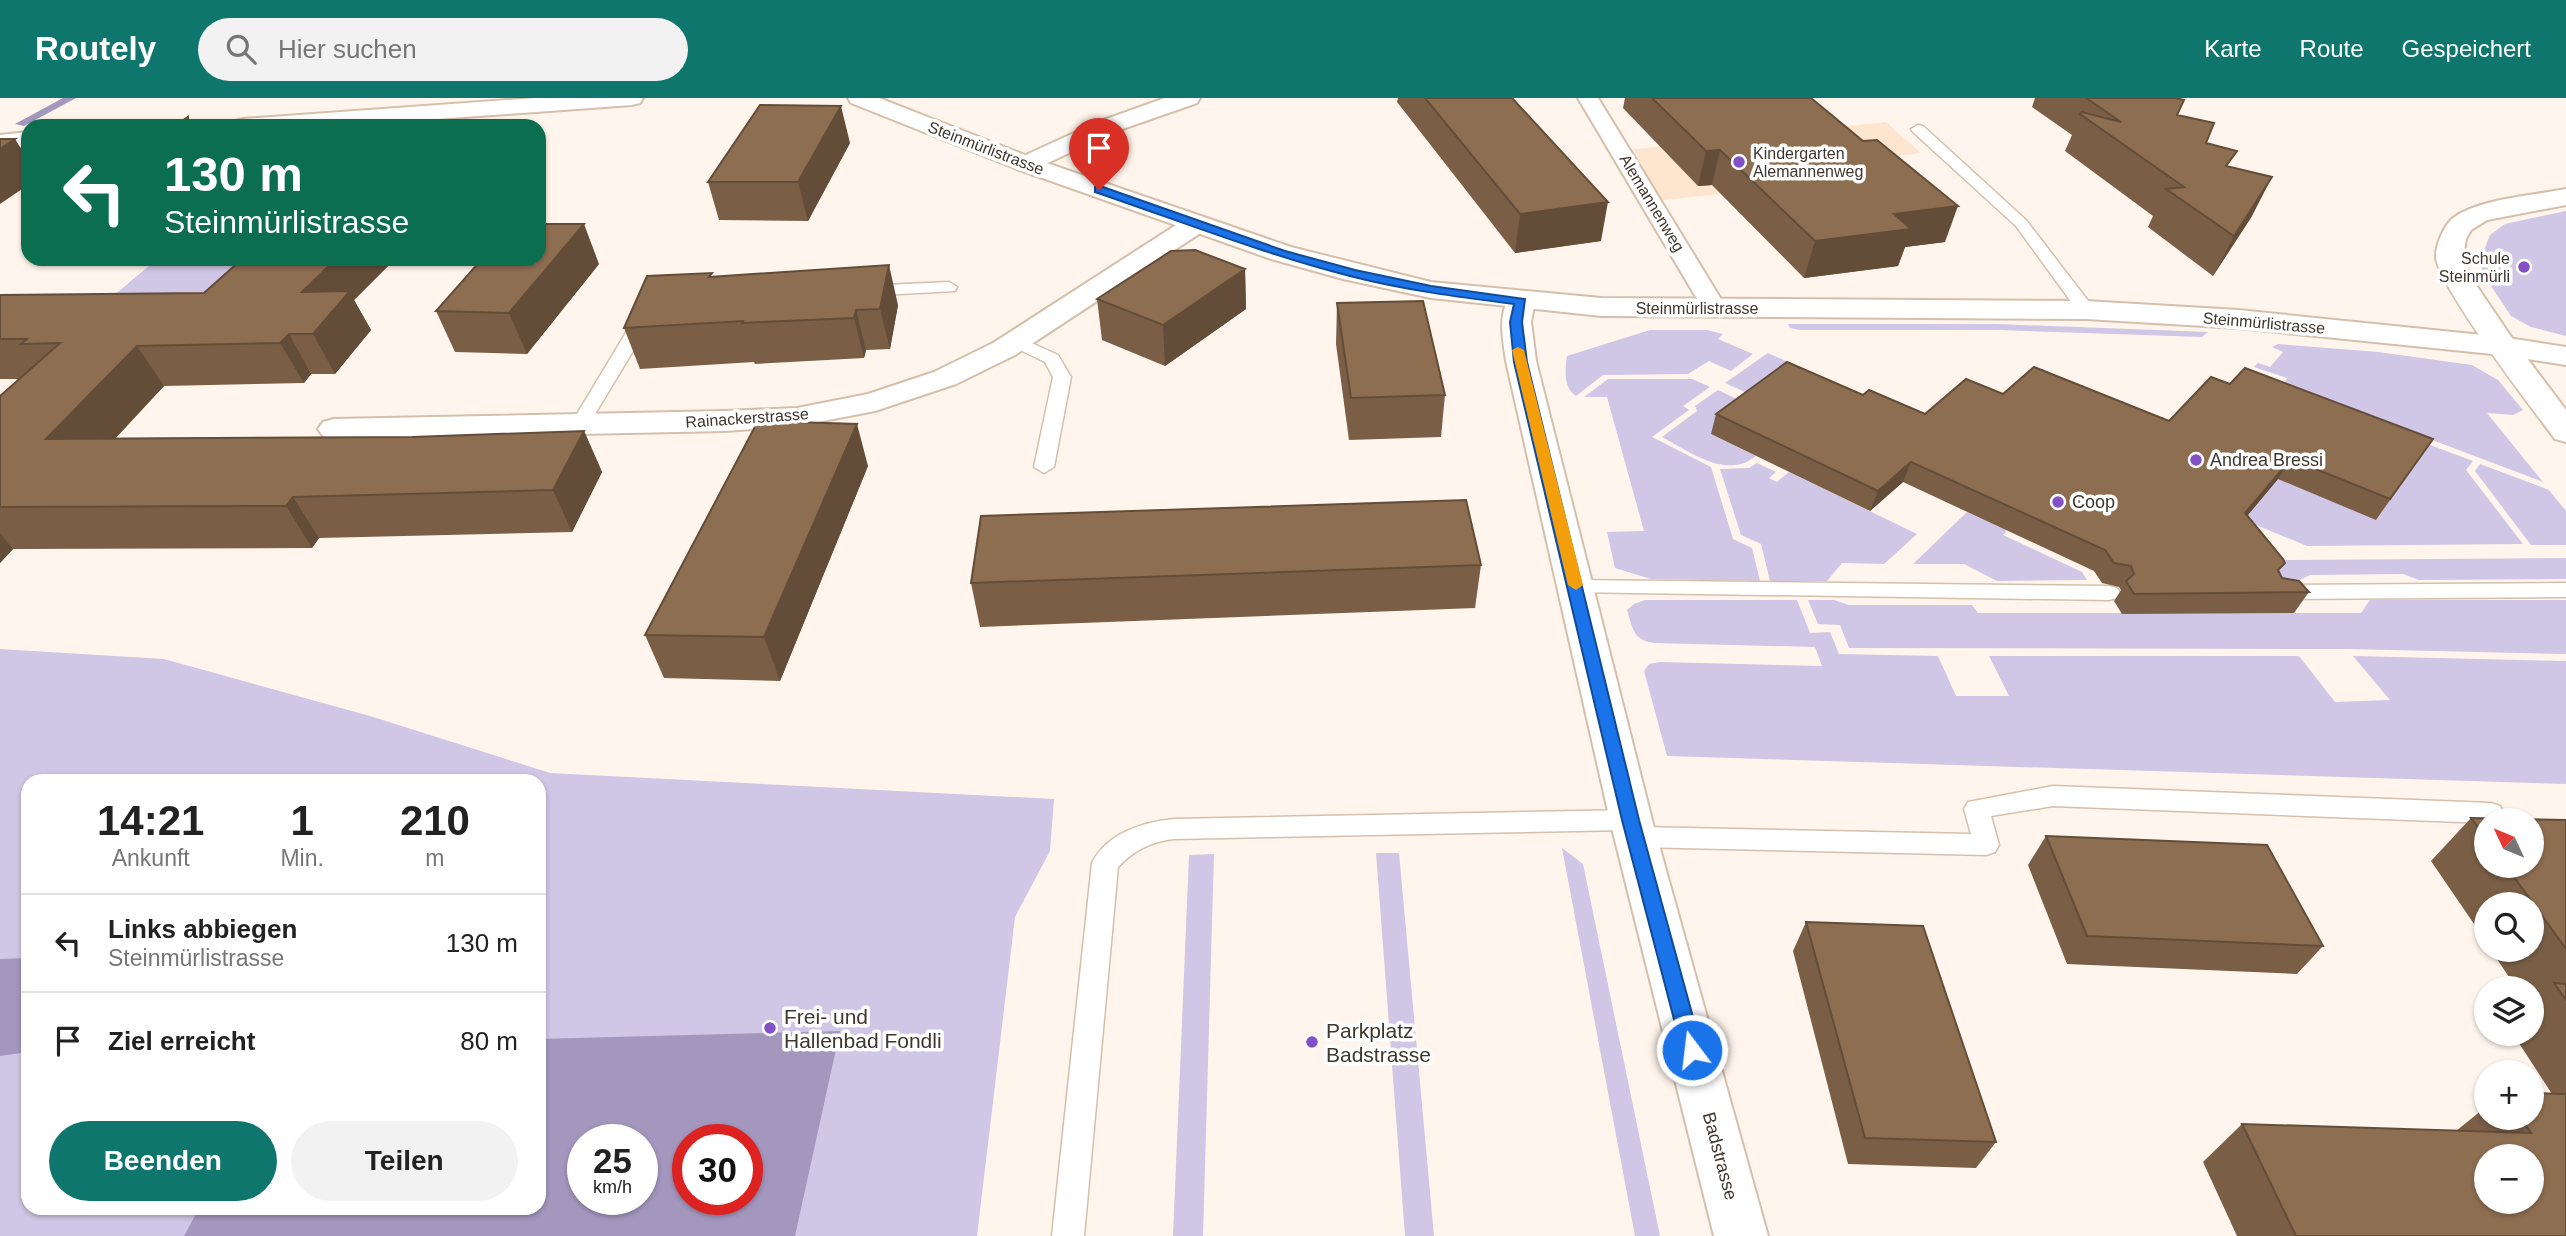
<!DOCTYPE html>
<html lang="de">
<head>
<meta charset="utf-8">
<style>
	body { margin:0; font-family:Helvetica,sans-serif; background:#f2f2f2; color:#222; height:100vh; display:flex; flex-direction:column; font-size:26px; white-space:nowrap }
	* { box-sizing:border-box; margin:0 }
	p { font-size:23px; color:#767676 }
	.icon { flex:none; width:38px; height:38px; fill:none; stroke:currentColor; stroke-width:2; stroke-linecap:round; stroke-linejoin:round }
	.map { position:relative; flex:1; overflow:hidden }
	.drawer { position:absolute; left:21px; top:676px; width:525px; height:441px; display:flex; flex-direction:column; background:#fff; border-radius:21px; box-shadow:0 2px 5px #0004 }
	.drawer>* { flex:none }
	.guide { position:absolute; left:21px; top:21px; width:525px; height:147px; border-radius:21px; box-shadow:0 2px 5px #0004; background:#0b6e4f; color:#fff; overflow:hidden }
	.needle { width:46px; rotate:314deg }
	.tools { position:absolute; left:2474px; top:710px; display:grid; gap:14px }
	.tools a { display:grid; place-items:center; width:70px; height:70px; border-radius:50%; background:#fff; box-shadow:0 2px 5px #0004; font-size:35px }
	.speed { position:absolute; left:567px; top:1026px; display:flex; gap:14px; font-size:35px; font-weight:700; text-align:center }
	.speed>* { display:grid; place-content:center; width:91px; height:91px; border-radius:50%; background:#fff; box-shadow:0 2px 5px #0004; line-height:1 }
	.speed small { font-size:18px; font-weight:400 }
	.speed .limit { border:10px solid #d22; background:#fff; color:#111 }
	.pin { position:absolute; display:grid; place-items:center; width:60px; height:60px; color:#fff; margin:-72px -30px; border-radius:50% 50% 50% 0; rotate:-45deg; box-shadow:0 0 7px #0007 }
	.pin .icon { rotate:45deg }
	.me { position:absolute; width:77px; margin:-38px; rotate:345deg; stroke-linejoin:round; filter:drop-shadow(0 0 5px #0008) }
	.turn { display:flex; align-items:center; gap:24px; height:147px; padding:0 28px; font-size:32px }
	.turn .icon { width:91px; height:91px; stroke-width:2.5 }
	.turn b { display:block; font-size:49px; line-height:60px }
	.eta { display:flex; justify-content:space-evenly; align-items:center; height:119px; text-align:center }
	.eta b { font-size:42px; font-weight:600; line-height:49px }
	.button { display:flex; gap:14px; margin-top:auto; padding:14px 28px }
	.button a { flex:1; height:80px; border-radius:42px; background:#0f766e; color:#fff; font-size:28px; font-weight:600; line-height:80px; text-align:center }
	.button a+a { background:#f2f2f2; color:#222 }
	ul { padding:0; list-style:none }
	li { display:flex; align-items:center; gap:21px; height:98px; padding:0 28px; border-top:2px solid #e0e0e0 }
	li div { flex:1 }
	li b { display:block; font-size:26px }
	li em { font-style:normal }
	header { display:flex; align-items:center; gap:42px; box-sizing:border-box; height:98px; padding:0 35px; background:#0f766e; color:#fff }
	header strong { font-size:33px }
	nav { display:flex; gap:38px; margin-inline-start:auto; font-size:24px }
	.search { width:490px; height:63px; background:#f2f2f2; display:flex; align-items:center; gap:18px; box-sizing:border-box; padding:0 24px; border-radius:38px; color:#767676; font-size:26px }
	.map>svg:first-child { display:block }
</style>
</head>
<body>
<header>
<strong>Routely</strong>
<div class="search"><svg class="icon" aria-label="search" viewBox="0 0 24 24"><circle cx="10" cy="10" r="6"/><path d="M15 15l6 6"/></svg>Hier suchen</div>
<nav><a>Karte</a><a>Route</a><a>Gespeichert</a></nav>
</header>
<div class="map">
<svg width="2566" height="1138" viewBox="0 0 2566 1138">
	<rect width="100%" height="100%" fill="#fff5ec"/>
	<path fill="#fee5d0" d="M1886 24 1921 55 1767 73 1783 89 1657 103 1628 52Z"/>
	<path fill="#d0c6e5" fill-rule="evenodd" d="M2566 113V238L2531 229 2511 218 2483 176 2480 162 2490 137 2505 126Z
		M157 161H251L201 200 112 199Z
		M1788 226H1997L2208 234 2202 239 1999 232H1800L1790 230Z
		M1650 232H1707L1723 236 1718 241 1753 256 1731 273 1709 263 1688 276 1603 277 1576 298C1563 290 1565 271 1567 258Z
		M2278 246 2378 254 2472 267 2498 282 2523 312 2513 317 2487 315 2543 384 2284 286 2287 280 2254 269 2258 265 2270 269 2283 254 2272 249Z
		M1768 255 1850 292 1758 300 1725 285Z
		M1608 281H1692L1710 289 1683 308 1689 312 1652 339 1711 369 1733 441 1752 450 1760 483 1651 481 1615 470 1607 434 1644 433 1607 299H1584Z
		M1718 292 1749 307 1711 336 1756 358C1727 382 1690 354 1662 339L1697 313 1695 308Z
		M2406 338 2473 363 2466 372 2523 446 2307 448 2244 422 2277 381Z
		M1757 365 1776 374 1769 380 1777 384 1789 374 1917 436 1884 466 1842 465 1827 483H1770L1761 446 1741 437 1720 371 1749 370Z
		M2480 366 2549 392 2566 413V447H2531L2475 373Z
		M1967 414 2007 432 2003 437 2082 474 2087 482 1997 483 1964 466H1913Z
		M2566 460V481L2419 482 2403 476 2310 477 2300 482 2278 481V462Z
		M1645 502H1797L1810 535 1830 534 1839 556 1938 558 1956 598H2009L1989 558H2299L2335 604 2390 602 2353 558 2566 563V686L1667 658 1644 573 1649 566 1660 564 1822 568 1815 549 1654 545C1633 542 1633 531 1627 512L1634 506Z
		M1808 502H1834L1849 507H1972L1978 515H2361L2370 502H2566V556L2347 551 1849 550 1840 527 1818 526Z
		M0 551 164 561 370 618 550 675 1054 701 1050 753 1015 819 977 1138H0ZM28 682H539V1110H28ZM583 1041H642V1101H583ZM688 1041H747V1101H688Z
		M1562 750 1583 766 1660 1138H1635Z
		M1376 755H1399L1434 1138H1405Z
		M1214 756 1203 1138H1173L1189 757Z"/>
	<path fill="#a497be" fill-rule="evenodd" d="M28 860V954L0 958V861Z
		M840 933 795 1138H184L199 1110H539V941ZM583 1041H642V1101H583ZM688 1041H747V1101H688Z"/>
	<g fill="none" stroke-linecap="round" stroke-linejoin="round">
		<path fill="#a497be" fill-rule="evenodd" d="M63 0H76L24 28 15 26Z"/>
		<g stroke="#d6bfaa" stroke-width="3">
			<path id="service" d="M1918 27 1923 28 2026 122 2092 208 2094 212 2092 216H2080L2016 128 1913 34 1911 31Z
				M949 184 957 189 955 193 864 198 856 193 864 188Z
				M645 213 654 218 589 326 587 330H573L571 326 636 218Z
				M1016 238 1058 257 1071 279 1054 369 1044 375 1034 369 1053 279 1045 264 1010 247 1007 243Z
				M1576 482 2109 488 2117 490 2120 495 2117 500 2109 502 1568 494 1565 489 1568 484Z
				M2566 485V499L2279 501 2271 499 2268 494 2271 489 2279 487Z
				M2053 688 2491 705 2500 708 2504 715 2500 722 2487 725 2053 708 1991 718 1999 747 1995 754 1986 757 1636 749 1627 746 1623 739 1627 732 1174 741C1150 744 1135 752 1118 769L1084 1138H1052L1092 765C1107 735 1143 724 1174 721L1631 712 1640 715 1644 722 1640 729 1971 736 1964 711 1968 704Z"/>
		</g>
		<g stroke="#d6bfaa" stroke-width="4">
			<path id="pedestrian" d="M1578 0H1598L1727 211 1724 216 1715 218 1706 216 1703 211Z"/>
		</g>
		<g stroke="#d6bfaa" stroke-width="4">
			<path id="minor" d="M536 0H643L640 5 632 7 341 28H231L235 23 243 21Z
				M1165 0H1200L1197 5 1114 34 1035 71 1026 73 1017 71 1014 66 1017 61 1098 24Z
				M28 34V48L0 51V37Z
				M2566 91V107L2487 122 2471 132 2466 141 2463 160 2472 181 2514 243 2566 312V344L2555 341C2534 313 2435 184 2436 158 2436 146 2444 128 2453 120 2478 101 2535 97 2566 91Z
				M1196 118 1205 120 1209 126 1205 132 1015 257 956 286 875 313 797 328 725 333 334 341 323 338 318 331 323 324 334 321 725 313 797 310 868 296 934 274 993 245 1187 120Z
				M1521 194 1531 197 1535 203 1531 224 1536 263 1652 722 1768 1138H1714L1610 722 1506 263C1503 241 1497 217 1511 197Z"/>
		</g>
		<g stroke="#d6bfaa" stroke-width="4">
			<path id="tertiary" d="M848 0H879L1035 61 1291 149 1431 184 1601 200 2086 203 2238 212 2502 239 2566 249V267L2502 257 2238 230 2086 221 1601 218 1431 200 1343 181 1271 161 1017 71 851 5Z"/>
		</g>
		<use href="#service" fill="#fff" fill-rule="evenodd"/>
		<use href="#pedestrian" fill="#fff" fill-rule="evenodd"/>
		<use href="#minor" fill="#fff" fill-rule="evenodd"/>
		<use href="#tertiary" fill="#fff" fill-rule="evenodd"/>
	</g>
	<path fill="#7a5f46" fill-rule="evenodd" d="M1398 0H1512L1601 143 1515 155 1397 4Z
		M1625 0H1811L1945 144 1905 149 1898 168 1804 180 1712 87 1698 88 1623 10Z
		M2035 0H2175L2177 17 2229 69 2252 118 2213 178 2148 129 2153 118 2065 53 2072 37 2032 9Z
		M850 45 808 123 719 122 708 84Z
		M394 162 354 202 371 232 335 276H311L304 285 164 288 115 340 412 339 584 333 602 374 572 434 319 440 312 450 13 451 0 465V298L19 281H0V197L204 195Z
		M599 166 527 256 455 254 436 213Z
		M1245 171 1246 211 1165 268 1102 242 1097 201Z
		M713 178 898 207 890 251 866 252 864 260 755 266 754 264 640 271 624 230Z
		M1337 205 1445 297 1441 339 1349 342 1336 246Z
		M2230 286 2433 341 2376 422 2278 381 2247 418 2282 480 2309 494 2294 515 2122 516 2114 503 2121 492 2119 489 2102 485 2094 473 1903 384 1870 413 1711 336 1716 316 1863 297 1925 316 2003 296 2169 323Z
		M868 368 780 583 664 580 645 537Z
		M1481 467 1475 510 980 529 971 485Z
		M2471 720 2566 722V1138H2237L2203 1064 2242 1026 2456 1033 2487 1008V1020H2532L2552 996 2513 936H2532V891H2517L2491 852H2532V807H2487V845L2431 763ZM2487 723 2532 768H2487Z
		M2046 738 2323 848 2297 876 2067 866 2028 767Z
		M1806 824 1996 1044 1976 1070 1848 1066 1793 853Z"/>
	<path fill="#634d39" d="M841 8 850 45 808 123 798 84Z
		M188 19 194 28H188Z
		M15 41 28 62V87L0 106V51Z
		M1720 52 1712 87 1698 88 1706 53Z
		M2272 79 2252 118 2213 178 2234 138Z
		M1608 104 1601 143 1515 155 1520 116Z
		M1958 108 1945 144 1905 149 1898 168 1804 180 1815 143 1894 116Z
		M584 126 599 166 527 256 509 215Z
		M336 161 394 162 354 202 371 232 335 276 313 236 302 194Z
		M889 167 898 207 890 251 880 211Z
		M1245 171 1246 211 1165 268 1163 227Z
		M856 212 866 252 864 260 854 220Z
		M289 236 311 276 304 285 280 245Z
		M137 248 164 288 77 382 46 341Z
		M857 326 868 368 780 583 764 539Z
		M584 333 602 374 572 434 553 392Z
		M2291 361 2278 381 2232 436 2245 415Z
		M1911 364 1903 384 1870 413 1878 393Z
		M293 399 319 440 312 450 286 408Z
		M0 435 13 451 0 465Z"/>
	<path fill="#8e6e51" stroke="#634d39" stroke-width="2" fill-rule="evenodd" d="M1425 0H1512L1608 104 1520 116Z
		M1652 0H1811L1863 43 1877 42 1958 108 1894 116 1911 131 1815 143 1720 52 1706 53Z
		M2086 0H2175L2184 2 2177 17 2214 25 2206 45 2237 53 2226 68 2272 79 2234 138 2166 91 2184 89 2080 16 2082 14 2121 24Z
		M760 7 841 8 798 84H708Z
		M188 19V28H175Z
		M0 41H15L0 51Z
		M539 126H584L509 215 436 213 482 161H539Z
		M1195 152 1245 171 1163 227 1097 201 1171 153Z
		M242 161H336L302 194 350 193 313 236H289L280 245 137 248 46 341 412 339 584 333 553 392 293 399 286 408 0 409V298L60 245 21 246 27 241H0V197L204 195Z
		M889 167 880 211 856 212 854 220 742 225 743 223 624 230 647 178 712 175 709 179Z
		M1423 203 1445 297 1351 300 1337 205Z
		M1787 264 1863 297 1869 292 1925 316 1966 281 2003 296 2034 269 2169 323 2211 279 2230 286 2245 270 2433 341 2390 401 2291 361 2245 415 2283 461 2285 465 2278 472 2282 480 2299 483 2309 494 2134 496 2126 483 2134 476 2131 468 2114 465 2105 452 1911 364 1878 393 1716 316Z
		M758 323 857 326 764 539 645 537Z
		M1466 402 1481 467 971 485 981 418Z
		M2471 720 2566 722V851L2506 768H2532V723H2487V741Z
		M2046 738 2267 747 2323 848 2087 838Z
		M1806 824 1923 828 1996 1044 1865 1040Z
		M2554 885 2566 886V902Z
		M2532 995 2566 996V1138H2296L2242 1026 2531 1035 2521 1020H2532ZM2487 1059H2532V1104H2487Z"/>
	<path fill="#1a73e8" stroke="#114b97" stroke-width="2" d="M1095 89H1103L1285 153 1355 172 1431 188 1525 201 1522 224 1527 264 1639 722 1702 952 1699 958 1692 961 1685 958 1682 952 1622 722 1514 264 1510 224 1514 206C1459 199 1404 192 1350 178 1264 156 1180 123 1095 94Z"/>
	<path fill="#f59e0b" d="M1518 249 1524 252 1583 487 1576 492 1568 487 1512 252Z"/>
	<g fill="#8350c8" stroke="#fff" stroke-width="2.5">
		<circle cx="1739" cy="64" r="7"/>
		<circle cx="2524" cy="169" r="7"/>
		<circle cx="2196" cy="362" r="7"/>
		<circle cx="2058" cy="404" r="7"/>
		<circle cx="770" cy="930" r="7"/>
		<circle cx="1312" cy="944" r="7"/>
	</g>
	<g text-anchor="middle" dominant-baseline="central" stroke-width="7" stroke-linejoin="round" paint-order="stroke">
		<g font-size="16" fill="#40362e" stroke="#fff">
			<text transform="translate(986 50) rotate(21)">Steinmürlistrasse</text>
			<text transform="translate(1652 105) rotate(59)">Alemannenweg</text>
			<text x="1697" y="210">Steinmürlistrasse</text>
			<text transform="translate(2264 225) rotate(5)">Steinmürlistrasse</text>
			<text transform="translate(747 320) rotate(-4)">Rainackerstrasse</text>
		</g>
		<g font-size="16" fill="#40362e" stroke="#fff" text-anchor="start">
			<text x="1753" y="55">Kindergarten<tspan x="1753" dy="18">Alemannenweg</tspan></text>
			<text x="2510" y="160" text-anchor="end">Schule<tspan x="2510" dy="18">Steinmürli</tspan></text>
		</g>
		<g font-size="18" fill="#40362e" stroke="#fff" text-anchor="start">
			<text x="2210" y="362">Andrea Bressi</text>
			<text x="2072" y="404">Coop</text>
		</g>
		<g font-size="18" fill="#40362e" stroke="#fff">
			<text transform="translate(1720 1058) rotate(75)">Badstrasse</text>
		</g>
		<g font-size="21" fill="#40362e" stroke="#fff" text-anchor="start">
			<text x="784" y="918">Frei- und<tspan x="784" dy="24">Hallenbad Fondli</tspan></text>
			<text x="1326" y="932">Parkplatz<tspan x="1326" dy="24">Badstrasse</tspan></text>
		</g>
	</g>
</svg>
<div class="tools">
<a><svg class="needle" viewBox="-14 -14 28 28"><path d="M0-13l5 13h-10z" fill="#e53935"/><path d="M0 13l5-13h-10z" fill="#767676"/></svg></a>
<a><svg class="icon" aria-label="search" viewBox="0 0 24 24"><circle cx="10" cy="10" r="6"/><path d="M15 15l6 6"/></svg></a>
<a><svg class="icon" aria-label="layers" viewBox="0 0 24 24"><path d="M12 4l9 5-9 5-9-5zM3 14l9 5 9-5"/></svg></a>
<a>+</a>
<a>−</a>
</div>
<div class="speed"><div>25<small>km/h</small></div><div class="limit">30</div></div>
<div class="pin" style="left:1099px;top:92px;background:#d93025"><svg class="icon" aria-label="arrive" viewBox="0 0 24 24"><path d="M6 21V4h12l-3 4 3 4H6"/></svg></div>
<svg class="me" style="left:1692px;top:952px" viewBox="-20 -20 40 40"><circle r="17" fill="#1a73e8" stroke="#fff" stroke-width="3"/><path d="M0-11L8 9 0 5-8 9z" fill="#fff"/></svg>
<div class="guide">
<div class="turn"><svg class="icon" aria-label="left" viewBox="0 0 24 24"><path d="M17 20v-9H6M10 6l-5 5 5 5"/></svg><div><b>130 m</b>Steinmürlistrasse</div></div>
</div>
<section class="drawer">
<div class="eta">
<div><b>14:21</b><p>Ankunft</p></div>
<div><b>1</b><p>Min.</p></div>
<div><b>210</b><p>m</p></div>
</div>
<ul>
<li><svg class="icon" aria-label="left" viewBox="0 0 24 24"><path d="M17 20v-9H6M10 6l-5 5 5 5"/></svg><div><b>Links abbiegen</b><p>Steinmürlistrasse</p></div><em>130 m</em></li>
<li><svg class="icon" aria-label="arrive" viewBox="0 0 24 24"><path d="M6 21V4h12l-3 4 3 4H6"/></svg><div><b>Ziel erreicht</b></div><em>80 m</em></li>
</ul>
<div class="button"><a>Beenden</a><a>Teilen</a></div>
</section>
</div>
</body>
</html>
